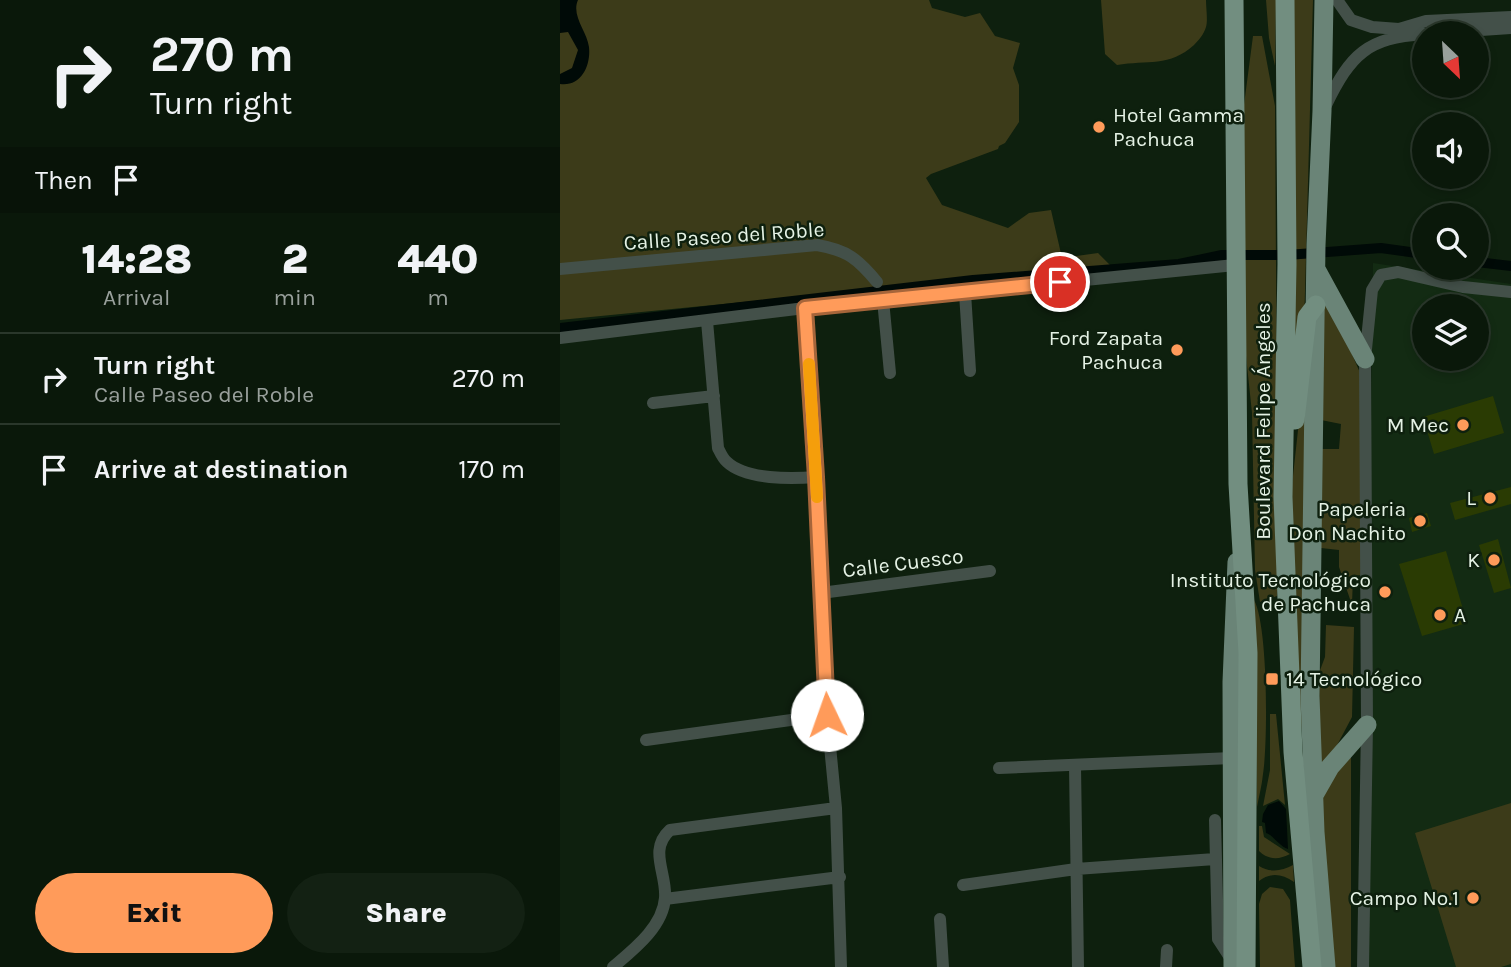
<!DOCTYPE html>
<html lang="en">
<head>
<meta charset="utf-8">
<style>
	body { margin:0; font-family:Karla,sans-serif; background:#132113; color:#f1f3f6; height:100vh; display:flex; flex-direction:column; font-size:26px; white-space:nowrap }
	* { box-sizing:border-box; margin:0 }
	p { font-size:23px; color:#99a09c }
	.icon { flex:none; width:38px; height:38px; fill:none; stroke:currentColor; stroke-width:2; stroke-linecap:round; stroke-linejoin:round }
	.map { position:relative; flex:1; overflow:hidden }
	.side { display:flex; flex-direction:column; background:#0a180a; width:560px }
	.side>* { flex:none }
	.top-card { background:#0a180a; color:#f1f3f6; overflow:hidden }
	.needle { width:46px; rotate:155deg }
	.controls { position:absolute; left:852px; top:21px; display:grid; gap:14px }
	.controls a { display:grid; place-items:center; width:77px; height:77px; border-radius:50%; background:#0a180a; box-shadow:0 4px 10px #0003,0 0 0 2px #2a372b; font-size:35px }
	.pin { position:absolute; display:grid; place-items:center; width:60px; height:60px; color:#fff; margin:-30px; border:4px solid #fff; border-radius:50%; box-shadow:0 2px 7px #0007 }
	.me { position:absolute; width:77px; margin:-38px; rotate:357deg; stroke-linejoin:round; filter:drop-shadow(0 0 5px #0008) }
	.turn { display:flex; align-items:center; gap:24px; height:147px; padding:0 35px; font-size:32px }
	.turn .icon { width:91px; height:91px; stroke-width:2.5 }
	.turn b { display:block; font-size:49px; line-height:60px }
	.then { display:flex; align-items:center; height:66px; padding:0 35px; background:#0003; gap:14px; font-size:26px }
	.eta { display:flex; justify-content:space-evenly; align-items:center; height:119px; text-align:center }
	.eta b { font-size:42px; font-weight:800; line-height:49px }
	.cta { display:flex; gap:14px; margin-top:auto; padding:14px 35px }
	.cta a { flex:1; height:80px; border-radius:42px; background:#ff9b5a; color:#111; font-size:28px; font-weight:800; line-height:80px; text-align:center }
	.cta a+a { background:#132113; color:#f1f3f6 }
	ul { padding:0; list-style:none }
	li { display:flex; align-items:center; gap:21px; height:91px; padding:0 35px; border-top:2px solid #2a372b }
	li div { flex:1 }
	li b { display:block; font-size:26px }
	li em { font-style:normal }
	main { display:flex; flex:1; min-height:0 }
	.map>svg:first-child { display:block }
</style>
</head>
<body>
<main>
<section class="side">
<div class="top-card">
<div class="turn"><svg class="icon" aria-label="right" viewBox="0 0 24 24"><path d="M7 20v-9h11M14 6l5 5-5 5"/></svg><div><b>270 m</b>Turn right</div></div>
<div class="then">Then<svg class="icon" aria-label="arrive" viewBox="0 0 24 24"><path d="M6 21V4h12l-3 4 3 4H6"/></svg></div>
</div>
<div class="eta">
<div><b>14:28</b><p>Arrival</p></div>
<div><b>2</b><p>min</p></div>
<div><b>440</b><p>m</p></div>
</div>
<ul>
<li><svg class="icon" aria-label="right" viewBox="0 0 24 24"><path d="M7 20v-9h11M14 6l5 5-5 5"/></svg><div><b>Turn right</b><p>Calle Paseo del Roble</p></div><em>270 m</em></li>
<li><svg class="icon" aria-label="arrive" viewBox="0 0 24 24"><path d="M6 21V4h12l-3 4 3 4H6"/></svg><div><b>Arrive at destination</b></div><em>170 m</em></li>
</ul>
<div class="cta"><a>Exit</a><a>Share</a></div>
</section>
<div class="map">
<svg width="951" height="967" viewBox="0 0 951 967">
	<rect width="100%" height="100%" fill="#0e200e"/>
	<path fill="#132b13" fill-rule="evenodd" d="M813 263 951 284V967H804ZM864 306H917V359H864Z"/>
	<path fill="#3c3b19" d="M0 0H369L372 8 405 17 420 13 435 36 460 43 453 68 459 85V122L445 143 439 146 438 149 371 174 366 178 382 205 448 228 469 213 491 210 502 258 538 253 551 266 0 320Z
		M541 0H646C646 8 648 20 646 27 644 34 639 40 634 45 610 67 587 60 557 65L545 54Z
		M706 0H716L715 66 709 38Z
		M730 0H753L744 328 733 397Z
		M693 36H702L715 106 718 580 717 596 700 602 695 570 692 413 686 356 682 120Z
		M761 283 801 375V575L793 576 792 605 779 567V550L761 548 759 449H779L781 424 761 420Z
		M747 410 745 761 733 643 732 485 739 421Z
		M694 600C708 625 708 742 703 774 702 785 699 796 697 807Z
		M766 625 794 627 792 717 775 749 760 769 759 673 765 657Z
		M710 714H716L725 805 718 799 703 806 710 770Z
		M791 752V967H772L759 818 763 792Z
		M951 803V964L941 967H896L855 833Z
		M699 826H702L704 837 730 854C719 860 708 860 699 851Z
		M733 865 734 882C722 874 711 872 699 881V866C710 873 722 871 733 865Z
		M710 887 723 889 730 900 735 967H700L699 904 702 894Z"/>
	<path fill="#000a07" d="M0 0H18C11 16 27 31 29 47 31 66 21 87 0 84V74L12 68 18 50 8 32 0 33Z
		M719 801 726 809 728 849C719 846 712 834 706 833L705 823 702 822 703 814 708 805Z"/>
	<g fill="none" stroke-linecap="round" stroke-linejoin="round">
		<path stroke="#000a07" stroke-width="10" d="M917 262 951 266
			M0 328 413 280 619 264 662 255H727L821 248 864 254"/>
	</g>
	<path fill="#2a3b03" d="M933 396 944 433 874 454 863 417Z
		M951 487V504L895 520 890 503Z
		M867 513 871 526 852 532 849 518Z
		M938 539 951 588 934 593 919 545Z
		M886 551 907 623 862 636 839 564Z"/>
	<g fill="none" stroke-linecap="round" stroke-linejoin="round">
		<path stroke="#435049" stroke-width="12" d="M777 0 791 20 812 27 839 29 866 21 951 17
			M877 33 951 28
			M766 105C791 54 807 38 864 34
			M0 269 257 245C287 250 298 259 317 282
			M405 293 410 371
			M323 300 330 373
			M245 308 256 477 267 715 276 808 281 967
			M147 321 158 448C160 452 163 459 167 462 186 480 232 479 256 477
			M0 338 245 308 675 265
			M93 403 154 396
			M261 593 430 571
			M86 740 267 715
			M515 766 518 967
			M439 768 672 758
			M655 820 658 939 673 962
			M403 885 516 869 655 859
			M105 899 280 877
			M380 919 383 967
			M53 967C73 950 103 927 105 898 107 873 88 850 110 830L276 808
			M606 967 607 950
			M803 967 807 725 805 359 812 290 821 275 838 272 903 287 951 292"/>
		<path stroke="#6a8477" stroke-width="19" d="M764 0 762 111 756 245 750 696 755 832 766 967
			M757 271 805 359
			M754 795 770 767 807 725
			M673 967 672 682 677 562"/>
		<path stroke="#728e80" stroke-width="19" d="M674 0 678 484 688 653 686 967
			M725 0 727 264 723 497 733 752 752 967
			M735 420 747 317 756 305"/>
	</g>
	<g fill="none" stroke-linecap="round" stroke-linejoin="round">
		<g stroke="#a6653a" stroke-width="18">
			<path id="route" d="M267 715 256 477 245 308 500 282"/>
		</g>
		<use href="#route" stroke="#ff9b5a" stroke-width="12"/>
		<path stroke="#f59e0b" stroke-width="12" d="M249 364 257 497"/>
	</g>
	<g fill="#ff9b5a" stroke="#0e200e" stroke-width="2.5">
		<circle cx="539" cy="127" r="7"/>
		<circle cx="617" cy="350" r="7"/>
		<circle cx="903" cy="425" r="7"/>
		<circle cx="930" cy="498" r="7"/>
		<circle cx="860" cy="521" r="7"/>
		<circle cx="934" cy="560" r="7"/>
		<circle cx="825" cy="592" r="7"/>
		<circle cx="880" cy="615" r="7"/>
		<rect x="705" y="672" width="14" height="14" rx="3.5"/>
		<circle cx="913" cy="898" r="7"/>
	</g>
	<g text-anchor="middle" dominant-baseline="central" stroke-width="5" stroke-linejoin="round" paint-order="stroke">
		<g font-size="21" fill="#e5f2e5" stroke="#0e200e" text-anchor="end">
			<text x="553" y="115" text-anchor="start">Hotel Gamma<tspan x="553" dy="24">Pachuca</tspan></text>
			<text x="603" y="338">Ford Zapata<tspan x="603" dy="24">Pachuca</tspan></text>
			<text x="889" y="425">M Mec</text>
			<text x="916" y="498">L</text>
			<text x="846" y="509">Papeleria<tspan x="846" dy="24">Don Nachito</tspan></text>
			<text x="920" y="560">K</text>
			<text x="811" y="580">Instituto Tecnológico<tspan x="811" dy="24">de Pachuca</tspan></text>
			<text x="894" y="615" text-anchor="start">A</text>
			<text x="726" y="679" text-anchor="start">14 Tecnológico</text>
			<text x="899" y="898">Campo No.1</text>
		</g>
		<g font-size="21" fill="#e5f2e5" stroke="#0e200e">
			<text transform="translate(164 236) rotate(-4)">Calle Paseo del Roble</text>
			<text transform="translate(703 421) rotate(-90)">Boulevard Felipe Ángeles</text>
			<text transform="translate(343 563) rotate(-7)">Calle Cuesco</text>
		</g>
	</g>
</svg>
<div class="controls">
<a><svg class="needle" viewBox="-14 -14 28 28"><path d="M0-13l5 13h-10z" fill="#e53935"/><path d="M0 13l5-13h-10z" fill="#99a09c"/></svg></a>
<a><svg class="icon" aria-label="sound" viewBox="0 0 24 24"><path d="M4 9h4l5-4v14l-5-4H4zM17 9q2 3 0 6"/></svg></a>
<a><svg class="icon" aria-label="search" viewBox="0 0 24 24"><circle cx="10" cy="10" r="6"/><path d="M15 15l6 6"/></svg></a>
<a><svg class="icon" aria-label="layers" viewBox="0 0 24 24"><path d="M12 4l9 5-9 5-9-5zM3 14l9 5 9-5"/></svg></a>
</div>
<div class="pin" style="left:500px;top:282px;background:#d93025"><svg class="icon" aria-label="arrive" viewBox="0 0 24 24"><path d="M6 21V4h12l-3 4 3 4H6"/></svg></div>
<svg class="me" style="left:267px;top:715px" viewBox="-20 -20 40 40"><circle r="19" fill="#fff"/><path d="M0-13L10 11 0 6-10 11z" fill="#ff9b5a"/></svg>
</div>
</main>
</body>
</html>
